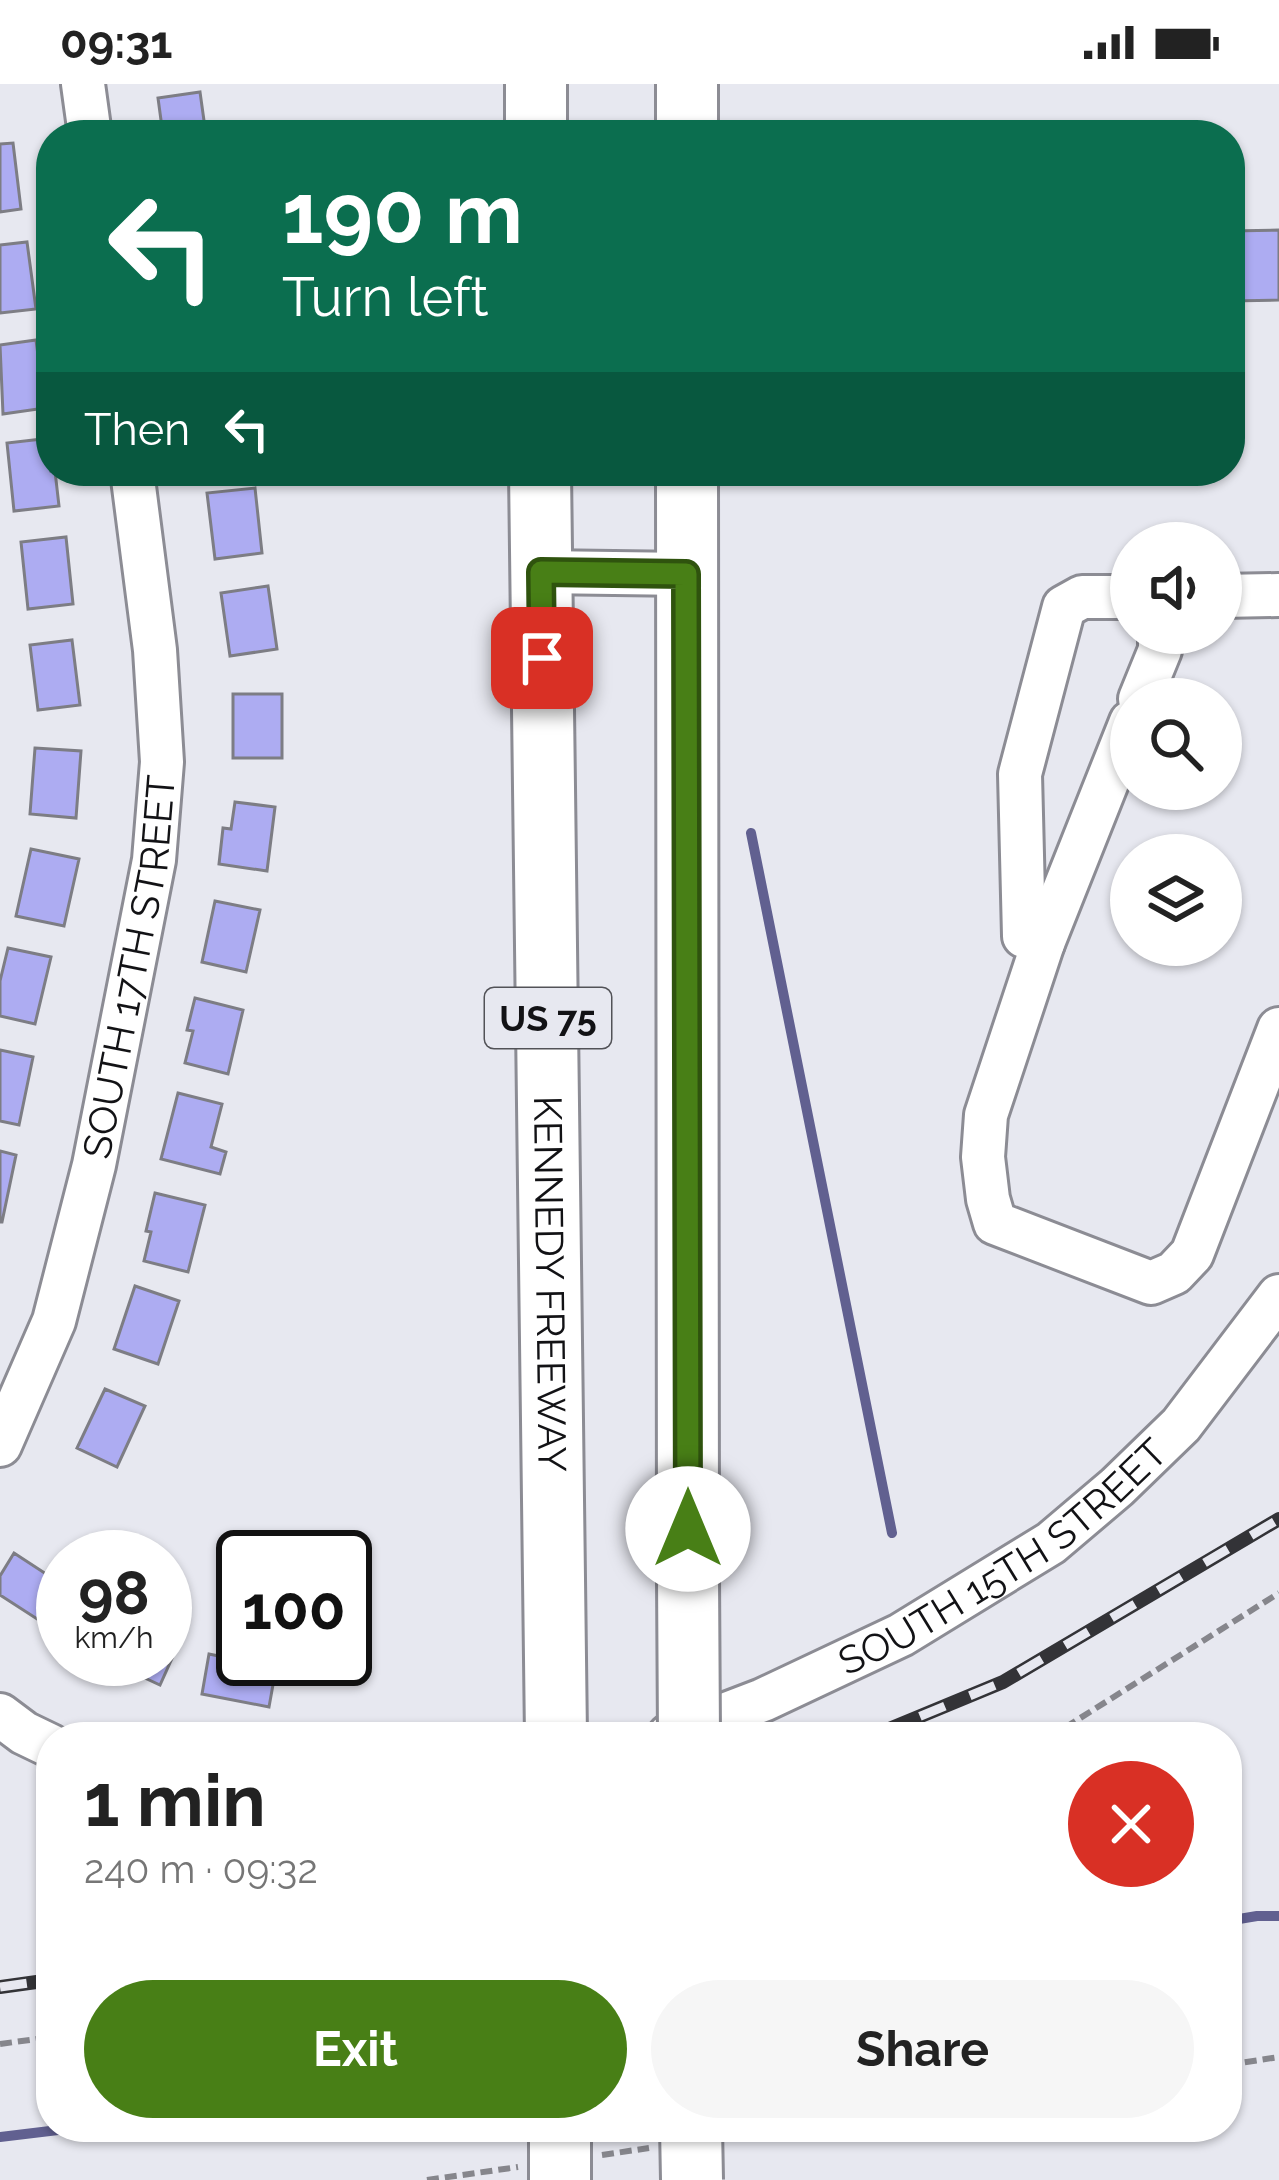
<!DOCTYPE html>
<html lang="en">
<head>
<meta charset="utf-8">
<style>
	body { margin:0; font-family:Raleway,sans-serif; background:#f6f6f6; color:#222; height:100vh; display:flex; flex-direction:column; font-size:45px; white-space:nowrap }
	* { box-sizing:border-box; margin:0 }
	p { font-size:39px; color:#767676 }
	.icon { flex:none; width:66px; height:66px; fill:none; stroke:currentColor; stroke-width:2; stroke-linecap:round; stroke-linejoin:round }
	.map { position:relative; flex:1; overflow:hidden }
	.panel { position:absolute; left:36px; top:1638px; width:1206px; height:420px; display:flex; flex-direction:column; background:#fff; border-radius:48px; box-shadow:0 3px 9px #0004 }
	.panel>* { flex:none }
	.guide { position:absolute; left:36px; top:36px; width:1209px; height:366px; border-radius:48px; box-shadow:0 3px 9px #0004; background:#0b6e4f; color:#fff; overflow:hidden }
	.fabs { position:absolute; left:1110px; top:438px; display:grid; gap:24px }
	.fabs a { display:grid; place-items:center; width:132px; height:132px; border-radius:50%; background:#fff; box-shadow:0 3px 9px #0004; font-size:60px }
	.speed { position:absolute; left:36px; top:1446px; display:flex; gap:24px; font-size:60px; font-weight:700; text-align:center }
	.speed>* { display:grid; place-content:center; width:156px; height:156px; border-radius:50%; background:#fff; box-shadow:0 3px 9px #0004; line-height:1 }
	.speed small { font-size:30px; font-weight:400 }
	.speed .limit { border:6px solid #111; border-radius:18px; background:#fff; color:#111 }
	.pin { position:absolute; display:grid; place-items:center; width:102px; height:102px; color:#fff; margin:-51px; border-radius:24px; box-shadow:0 6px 18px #0006 }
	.me { position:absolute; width:132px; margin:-66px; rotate:0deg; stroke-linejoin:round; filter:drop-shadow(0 0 9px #0008) }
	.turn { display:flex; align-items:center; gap:42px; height:252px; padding:0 48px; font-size:54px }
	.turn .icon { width:156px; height:156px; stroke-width:2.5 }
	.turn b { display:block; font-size:84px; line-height:102px }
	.then { display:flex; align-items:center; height:114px; padding:0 48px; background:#0003; gap:24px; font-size:45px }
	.round { display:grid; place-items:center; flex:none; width:126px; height:126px; border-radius:63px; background:#f6f6f6 }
	.summary { display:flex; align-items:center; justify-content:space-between; height:204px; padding:0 48px }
	h1 { font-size:72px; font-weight:700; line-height:90px }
	.primary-button { display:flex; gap:24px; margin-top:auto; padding:24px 48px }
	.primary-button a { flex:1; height:138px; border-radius:72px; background:#487f16; color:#fff; font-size:48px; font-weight:700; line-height:138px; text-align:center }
	.primary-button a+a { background:#f6f6f6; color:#222 }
	.status { display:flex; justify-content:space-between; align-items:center; height:84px; padding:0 60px; background:#fff; direction:ltr }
	.status svg { height:33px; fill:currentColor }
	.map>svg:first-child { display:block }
</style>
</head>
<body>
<div class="status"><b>09:31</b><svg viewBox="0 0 49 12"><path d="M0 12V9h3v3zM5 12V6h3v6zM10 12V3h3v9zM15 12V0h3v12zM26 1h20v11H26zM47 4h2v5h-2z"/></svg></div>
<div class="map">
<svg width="1279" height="2096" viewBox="0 0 1279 2096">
	<rect width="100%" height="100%" fill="#e7e8f0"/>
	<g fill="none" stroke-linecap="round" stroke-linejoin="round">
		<path stroke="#616090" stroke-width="10" d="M751 749 892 1449
			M1227 1837 1257 1832H1279
			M0 2053 83 2043"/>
	</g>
	<path fill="#adacf2" stroke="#7d7d84" stroke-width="3" d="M200 8 206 51H163L158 14Z
		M13 59 21 125 0 128V60Z
		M1279 146V216L1230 217V147Z
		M27 158 36 225 0 229V161Z
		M36 256 45 324 3 330 0 261Z
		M51 354V387H55L59 422 14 427 7 359Z
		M255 404 262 469 215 475 207 409Z
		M66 453 73 520 28 525 21 458Z
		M268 502 277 565 230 572 221 509Z
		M72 556 80 621 38 626 30 561Z
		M233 610H282V674H233Z
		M35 664 81 667 76 734 30 730Z
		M235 718 275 723 267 787 219 780 223 744 231 745Z
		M31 765 79 775 64 842 16 832Z
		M215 817 260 826 246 888 202 878Z
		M8 864 51 873 35 940 0 932V897Z
		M195 914 243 926 228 990 185 979 193 947 187 946Z
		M0 966 33 973 19 1041 0 1037Z
		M178 1009 222 1020 211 1063 226 1068 220 1090 161 1075Z
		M0 1067 16 1071 2 1138H0Z
		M155 1109 205 1121 188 1188 144 1177 151 1148 146 1147Z
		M135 1202 179 1217 158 1280 114 1265Z
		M105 1305 145 1322 117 1383 77 1364Z
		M14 1469 63 1501V1519L48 1542 0 1511V1492Z
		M165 1555 178 1561 160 1601 104 1575H165Z
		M209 1570 276 1584 269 1623 202 1610Z"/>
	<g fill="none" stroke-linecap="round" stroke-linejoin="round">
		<g stroke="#8c8c94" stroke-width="48">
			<g id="minor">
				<path d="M83 0 90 51"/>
				<path d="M541 488 687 490"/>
				<path d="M1221 512 1279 511"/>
				<path d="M1131 513H1082L1064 523 1020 690 1024 852 1043 859 986 1031 983 1073 988 1115 995 1139 1151 1199 1174 1189 1192 1170 1279 945"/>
				<path d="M1140 615 1160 566V549"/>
				<path d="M1043 859 1131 638"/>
				<path id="s1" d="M0 1361 54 1237 94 1081 154 776 162 678 155 566 132 387"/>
				<path d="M0 1631 24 1649 51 1662"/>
				<path id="s2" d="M669 1652 763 1616 901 1551 1051 1459 1117 1403 1181 1341 1279 1212"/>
			</g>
		</g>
		<g stroke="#8c8c94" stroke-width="66">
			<g id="highway">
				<path d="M536 0V51"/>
				<path d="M687 0V51"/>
				<path id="s3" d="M540 387 556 1653"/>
				<path d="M687 387 688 1493"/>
			</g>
		</g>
		<path stroke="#86868c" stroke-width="6" stroke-dasharray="12 6" stroke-linecap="butt" d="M1050 1653 1279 1509
			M0 1960 51 1953
			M1227 1981 1279 1973
			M733 2052 795 2043
			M602 2071 649 2064
			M427 2096 518 2083"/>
		<use href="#minor" stroke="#fff" stroke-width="42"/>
		<use href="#highway" stroke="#fff" stroke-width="60"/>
		<g stroke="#333337" stroke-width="14">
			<path id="rail" d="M870 1653 1003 1598 1279 1435
				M0 1903 51 1896"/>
		</g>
		<use href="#rail" stroke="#e7e8f0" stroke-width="9" stroke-dasharray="27" stroke-linecap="butt"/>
		<g stroke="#8c8c94" stroke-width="66" stroke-linecap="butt">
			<path id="highway-bridge" d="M688 1493 689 1653
				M560 2043V2096
				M691 2043 692 2096"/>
		</g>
		<use href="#highway-bridge" stroke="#fff" stroke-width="60"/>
	</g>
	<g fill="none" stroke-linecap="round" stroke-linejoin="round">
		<g stroke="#2f530e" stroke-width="30">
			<path id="route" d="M542 574 541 488 686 490 688 1445"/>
		</g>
		<use href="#route" stroke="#487f16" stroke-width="21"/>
	</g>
	<g text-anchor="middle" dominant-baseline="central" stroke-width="10" stroke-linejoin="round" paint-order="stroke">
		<rect fill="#e7e8f0" stroke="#525257" stroke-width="3" x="485" y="904" width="126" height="60" rx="9"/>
		<g font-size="36" font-weight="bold" fill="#121215">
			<text x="548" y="934">US 75</text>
		</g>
		<g font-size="39" fill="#121215" stroke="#e7e8f0">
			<text stroke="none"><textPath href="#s1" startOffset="498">SOUTH 17TH STREET</textPath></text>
			<text stroke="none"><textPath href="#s3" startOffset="813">KENNEDY FREEWAY</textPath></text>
			<text stroke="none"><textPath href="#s2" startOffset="381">SOUTH 15TH STREET</textPath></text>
		</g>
	</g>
</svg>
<div class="fabs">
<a><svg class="icon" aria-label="sound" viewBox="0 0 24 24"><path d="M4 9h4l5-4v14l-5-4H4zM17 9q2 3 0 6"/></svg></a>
<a><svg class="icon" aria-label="search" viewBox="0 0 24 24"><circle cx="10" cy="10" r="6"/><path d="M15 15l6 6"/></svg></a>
<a><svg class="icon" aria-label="layers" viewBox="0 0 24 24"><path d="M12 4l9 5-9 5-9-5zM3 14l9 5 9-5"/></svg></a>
</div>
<div class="speed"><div>98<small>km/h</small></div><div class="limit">100</div></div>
<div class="pin" style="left:542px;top:574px;background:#d93025"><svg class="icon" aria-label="arrive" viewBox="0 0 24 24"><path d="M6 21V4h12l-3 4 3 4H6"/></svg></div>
<svg class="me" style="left:688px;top:1445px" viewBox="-20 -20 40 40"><circle r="19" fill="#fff"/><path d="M0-13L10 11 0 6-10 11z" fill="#487f16"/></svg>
<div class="guide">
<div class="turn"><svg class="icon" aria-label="left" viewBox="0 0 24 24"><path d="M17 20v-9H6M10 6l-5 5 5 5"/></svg><div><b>190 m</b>Turn left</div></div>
<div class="then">Then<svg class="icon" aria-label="left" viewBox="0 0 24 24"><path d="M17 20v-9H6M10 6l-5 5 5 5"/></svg></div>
</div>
<section class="panel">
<div class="summary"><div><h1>1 min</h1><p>240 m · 09:32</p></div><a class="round" style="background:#d93025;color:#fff"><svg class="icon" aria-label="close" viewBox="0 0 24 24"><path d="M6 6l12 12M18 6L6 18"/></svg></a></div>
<div class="primary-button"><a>Exit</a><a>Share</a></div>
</section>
</div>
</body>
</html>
